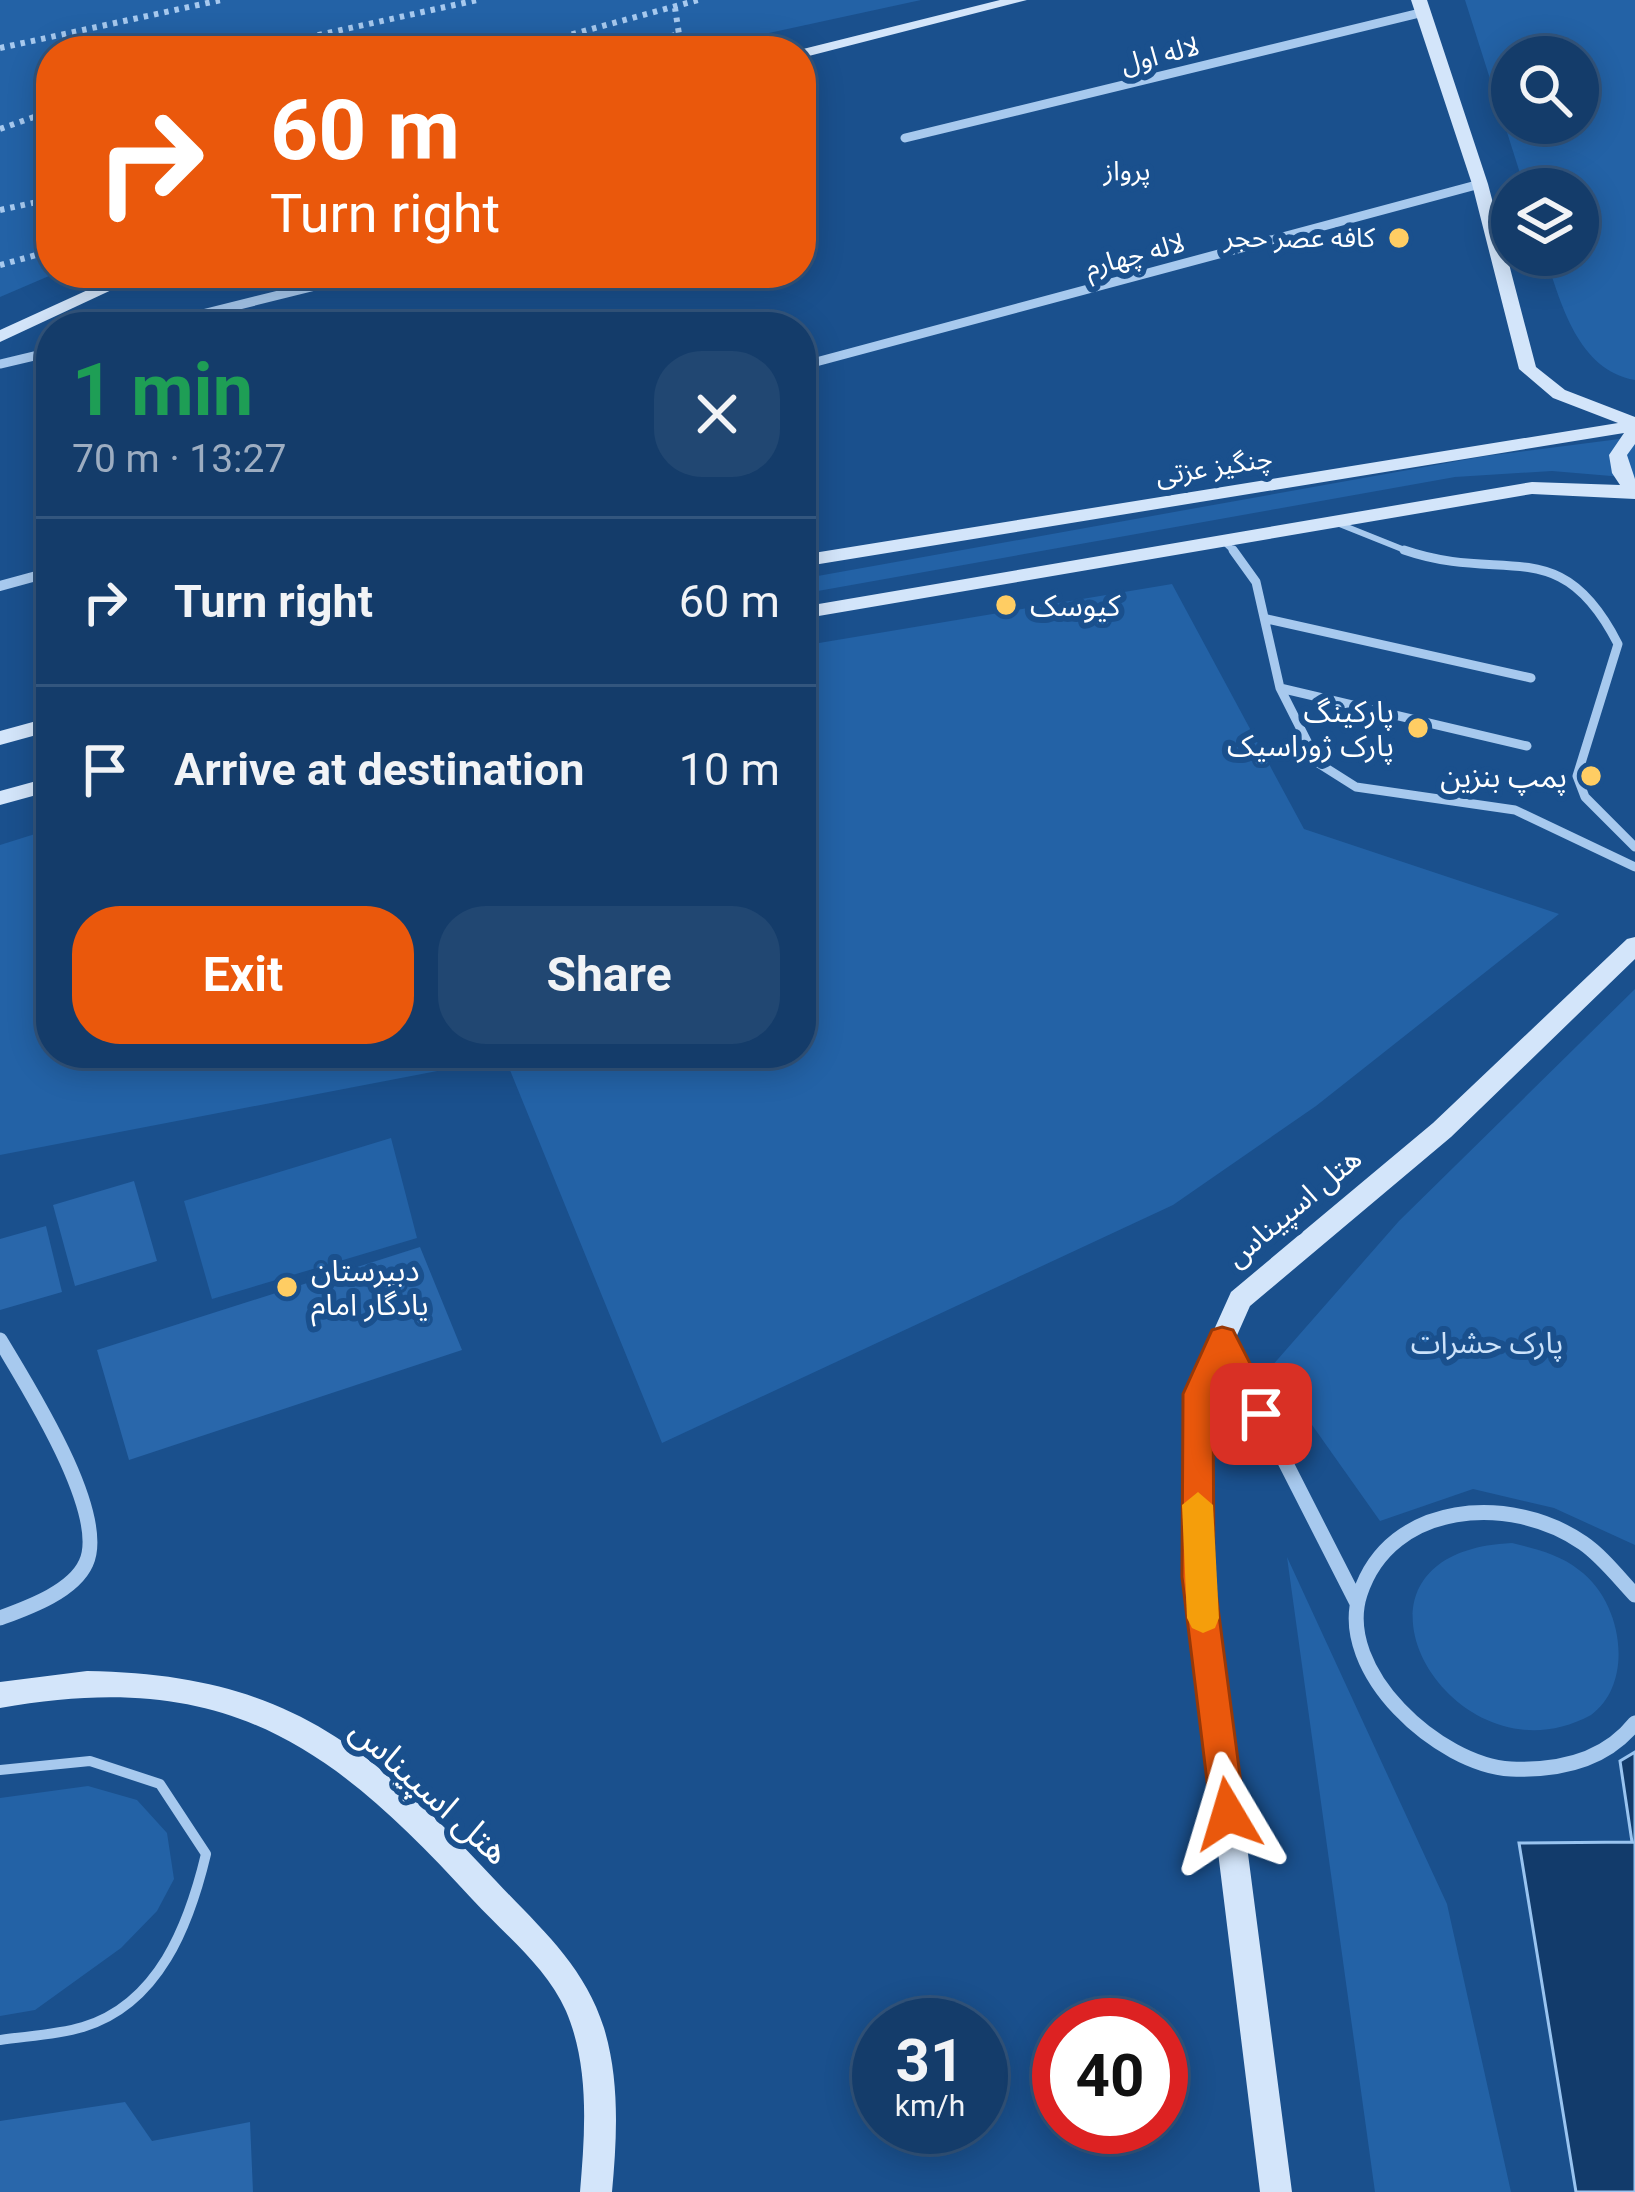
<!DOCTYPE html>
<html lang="en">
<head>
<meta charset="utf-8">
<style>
	body { margin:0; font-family:Roboto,"Noto Sans Arabic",sans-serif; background:#214772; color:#f1f3f6; height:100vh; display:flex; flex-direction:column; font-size:45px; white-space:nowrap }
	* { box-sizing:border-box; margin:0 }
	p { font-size:39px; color:#9dadc1 }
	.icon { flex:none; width:66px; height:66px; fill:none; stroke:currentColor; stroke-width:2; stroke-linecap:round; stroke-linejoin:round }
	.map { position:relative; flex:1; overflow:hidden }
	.panel { position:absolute; left:36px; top:312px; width:780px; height:756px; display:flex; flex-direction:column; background:#143c6a; border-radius:48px; box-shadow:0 6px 30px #0003,0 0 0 3px #33567e }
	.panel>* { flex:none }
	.top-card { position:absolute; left:36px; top:36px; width:780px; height:252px; border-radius:48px; box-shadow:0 6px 30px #0003,0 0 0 3px #33567e; background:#ea580c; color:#fff; overflow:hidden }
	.controls { position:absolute; left:1491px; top:36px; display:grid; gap:24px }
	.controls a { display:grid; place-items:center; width:108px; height:108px; border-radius:50%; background:#143c6a; box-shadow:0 6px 30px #0003,0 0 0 3px #33567e; font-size:60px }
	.speed { position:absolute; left:852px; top:1998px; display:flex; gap:24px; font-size:60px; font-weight:700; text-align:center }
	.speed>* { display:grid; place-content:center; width:156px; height:156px; border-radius:50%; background:#143c6a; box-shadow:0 6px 30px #0003,0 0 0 3px #33567e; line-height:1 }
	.speed small { font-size:30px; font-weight:400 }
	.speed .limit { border:18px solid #d22; background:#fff; color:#111 }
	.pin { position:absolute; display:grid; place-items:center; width:102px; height:102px; color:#fff; margin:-51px; border-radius:24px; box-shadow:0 6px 18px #0006 }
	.me { position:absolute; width:132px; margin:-66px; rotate:353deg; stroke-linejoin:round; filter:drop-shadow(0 0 9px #0008) }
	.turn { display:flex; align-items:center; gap:42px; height:252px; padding:0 36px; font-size:54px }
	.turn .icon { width:156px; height:156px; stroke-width:2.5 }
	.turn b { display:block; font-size:84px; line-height:102px }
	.round { display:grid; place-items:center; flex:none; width:126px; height:126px; border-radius:48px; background:#214772 }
	.headline { display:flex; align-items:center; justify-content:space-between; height:204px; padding:0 36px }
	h1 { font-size:72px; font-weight:700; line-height:90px; color:#1e9e55 }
	.button { display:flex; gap:24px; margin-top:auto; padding:24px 36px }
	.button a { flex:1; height:138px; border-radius:48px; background:#ea580c; color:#fff; font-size:48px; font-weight:700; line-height:138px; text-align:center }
	.button a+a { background:#214772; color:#f1f3f6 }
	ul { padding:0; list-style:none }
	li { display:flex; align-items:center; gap:36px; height:168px; padding:0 36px; border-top:3px solid #33567e }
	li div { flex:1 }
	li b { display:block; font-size:45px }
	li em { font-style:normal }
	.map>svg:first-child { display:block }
</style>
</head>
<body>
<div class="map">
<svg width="1635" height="2192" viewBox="0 0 1635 2192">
	<rect width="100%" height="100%" fill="#1a508d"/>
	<path fill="#2362a6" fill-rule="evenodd" d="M0 0H921L686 51H51V273H56L0 297Z
		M1465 0H1635V380C1578 370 1561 304 1545 255H1578V189H1525ZM1578 57V123H1512V57Z
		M1635 437V478L1552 471 1455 477 801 594V579L1486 456Z
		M1172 584 1304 829 1559 914 1316 1106 1173 1205 662 1443 505 1058 0 1155V845L51 829V1053H801V646Z
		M1635 989V1545L1554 1508 1473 1489 1380 1521 1271 1367 1399 1221Z
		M391 1138 417 1238 212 1299 184 1201Z
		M1512 1543C1536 1549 1559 1554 1579 1570 1623 1602 1635 1683 1591 1715 1450 1792 1314 1552 1512 1543Z
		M1287 1557 1447 1904 1511 2192H1375Z
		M88 1786 137 1800 167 1833 174 1879 157 1911 121 1948 35 2010 0 2016V1798Z"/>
	<path fill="#123b6b" stroke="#99c4f0" stroke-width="3" d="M1635 1752V2192H1576L1519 1843 1632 1842 1620 1761Z"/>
	<path fill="#2967ab" d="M134 1181 157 1261 75 1286 53 1205Z
		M46 1226 62 1292 0 1310V1239Z
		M420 1247 462 1350 129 1460 97 1350Z
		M125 2102 152 2141 250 2122 253 2192H0V2121Z"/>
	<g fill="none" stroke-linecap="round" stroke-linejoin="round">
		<path stroke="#a7c9ee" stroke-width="6" stroke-dasharray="4.5 6" stroke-linecap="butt" d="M0 48 221 0
			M246 51 477 0
			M511 51 698 0
			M620 51 679 34 675 8
			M0 129 51 111
			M0 210 51 199
			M0 265 51 251"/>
		<path stroke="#a7c9ee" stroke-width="6" d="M1337 523 1412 553
			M1222 540 1236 553"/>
		<path stroke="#a7c9ee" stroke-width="9" d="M1233 550 1256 582 1280 688 1318 763 1356 787 1515 810 1635 867
			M1404 550C1505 585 1560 530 1618 644L1577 776 1585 797 1635 847
			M1267 619 1531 678
			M1280 688 1527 746"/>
		<path stroke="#a7c9ee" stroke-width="10" d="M0 1770 90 1761 160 1784 206 1854C189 1925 159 2004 83 2027 56 2035 27 2036 0 2040"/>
		<path stroke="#a7c9ee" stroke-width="9" d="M905 138 1424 12
			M150 327 368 273
			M0 364 51 352
			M801 366 1480 184"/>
		<path stroke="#a7c9ee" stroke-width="10" d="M0 586 51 572"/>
		<path stroke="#a7c9ee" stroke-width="15" d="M0 1340C26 1384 109 1513 86 1563 73 1592 27 1608 0 1618
			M1223 1340 1357 1603
			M1635 1595C1619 1578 1602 1556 1583 1543 1511 1493 1390 1501 1360 1594 1335 1671 1439 1765 1511 1769 1559 1771 1605 1761 1635 1723"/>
		<path fill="#d3e5fa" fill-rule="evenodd" d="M1000 0H1027L801 58V51H795Z
			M1411 0H1427L1488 184 1536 367 1565 390 1635 417V444L1627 455 1635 479V499L1532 494 801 619V607L1532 482 1620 485 1612 473 1609 455 1624 433 801 567V555L1618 423 1553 398 1519 369 1472 184Z
			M125 273H148L0 342V330Z
			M51 717V731L0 745V731Z
			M51 777V791L0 805V791Z
			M1635 937V959L1451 1137 1250 1306 1211 1394 1212 1577 1292 2192H1260L1184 1577 1185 1394 1231 1292 1433 1123 1627 939Z
			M87 1671C284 1674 368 1744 496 1881 540 1928 584 1965 604 2028 620 2081 617 2138 612 2192H580C585 2133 590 2067 566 2011 546 1966 505 1935 472 1899 328 1741 222 1668 0 1708V1682Z"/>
	</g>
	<path fill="#ea580c" stroke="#983908" stroke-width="3" d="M1222 1327 1233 1330 1276 1414 1271 1423H1250L1223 1370 1213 1394 1214 1577 1245 1814 1240 1825 1228 1829 1216 1825 1211 1814 1182 1577 1183 1394 1212 1330Z"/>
	<path fill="#f59e0b" d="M1198 1492 1213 1505 1219 1618 1215 1628 1203 1633 1192 1628 1187 1618 1182 1505Z"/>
	<g fill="#ffcd63" stroke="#1a508d" stroke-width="4.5">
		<circle cx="1399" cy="238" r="12"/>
		<circle cx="1006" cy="605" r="12"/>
		<circle cx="1418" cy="728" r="12"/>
		<circle cx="1591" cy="776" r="12"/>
		<circle cx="287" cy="1287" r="12"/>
	</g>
	<g text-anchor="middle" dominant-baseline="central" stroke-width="12" stroke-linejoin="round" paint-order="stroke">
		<g font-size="27" fill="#fff" stroke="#1a508d">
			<text transform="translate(1160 55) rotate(-14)">لاله اول</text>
			<text transform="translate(1135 255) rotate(-15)">لاله چهارم</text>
			<text transform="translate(1214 467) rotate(-9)">چنگیز عزتی</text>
		</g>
		<g font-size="27" fill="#fff" stroke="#1a508d">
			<text x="1127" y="171">پرواز</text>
		</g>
		<g font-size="27" fill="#fff" stroke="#1a508d" text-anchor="end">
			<text x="1375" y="238">کافه عصر حجر</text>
		</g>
		<g font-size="30" fill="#fff" stroke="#1a508d" text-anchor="start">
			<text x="1030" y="605">کیوسک</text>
			<text x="1394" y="711" text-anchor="end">پارکینگ<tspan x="1394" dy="34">پارک ژوراسیک</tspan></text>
			<text x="1567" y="776" text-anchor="end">پمپ بنزین</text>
			<text x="311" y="1270">دبیرستان<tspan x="311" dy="34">یادگار امام</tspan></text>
		</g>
		<g font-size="30" fill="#fff" stroke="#1a508d">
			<text transform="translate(1293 1207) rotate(-40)">هتل اسپیناس</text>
		</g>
		<g font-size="30" fill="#cce2fa" stroke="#1a508d">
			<text x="1487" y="1342">پارک حشرات</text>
		</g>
		<g font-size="36" fill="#fff" stroke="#1a508d">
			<text transform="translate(430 1791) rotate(42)">هتل اسپیناس</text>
		</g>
	</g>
</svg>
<div class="controls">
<a><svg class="icon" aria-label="search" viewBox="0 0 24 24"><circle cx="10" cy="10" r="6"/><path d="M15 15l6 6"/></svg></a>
<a><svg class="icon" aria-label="layers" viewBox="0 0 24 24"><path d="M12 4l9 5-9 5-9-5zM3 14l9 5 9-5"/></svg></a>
</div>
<div class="speed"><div>31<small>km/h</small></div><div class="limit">40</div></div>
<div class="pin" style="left:1261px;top:1414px;background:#d93025"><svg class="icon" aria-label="arrive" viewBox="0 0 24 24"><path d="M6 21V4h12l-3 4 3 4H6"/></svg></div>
<svg class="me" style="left:1228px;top:1814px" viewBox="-20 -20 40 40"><path d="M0-17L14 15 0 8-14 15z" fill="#ea580c" stroke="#fff" stroke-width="4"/></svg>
<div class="top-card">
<div class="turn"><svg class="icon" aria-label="right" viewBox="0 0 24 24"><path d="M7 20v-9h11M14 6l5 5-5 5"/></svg><div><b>60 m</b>Turn right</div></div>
</div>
<section class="panel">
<div class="headline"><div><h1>1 min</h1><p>70 m · 13:27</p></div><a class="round"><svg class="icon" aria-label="close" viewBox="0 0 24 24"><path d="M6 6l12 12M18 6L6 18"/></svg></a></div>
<ul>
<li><svg class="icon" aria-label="right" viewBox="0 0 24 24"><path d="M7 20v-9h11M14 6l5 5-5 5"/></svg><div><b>Turn right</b></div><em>60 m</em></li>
<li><svg class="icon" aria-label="arrive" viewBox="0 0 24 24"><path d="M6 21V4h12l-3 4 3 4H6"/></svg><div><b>Arrive at destination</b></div><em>10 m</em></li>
</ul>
<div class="button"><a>Exit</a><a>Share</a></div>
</section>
</div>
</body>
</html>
